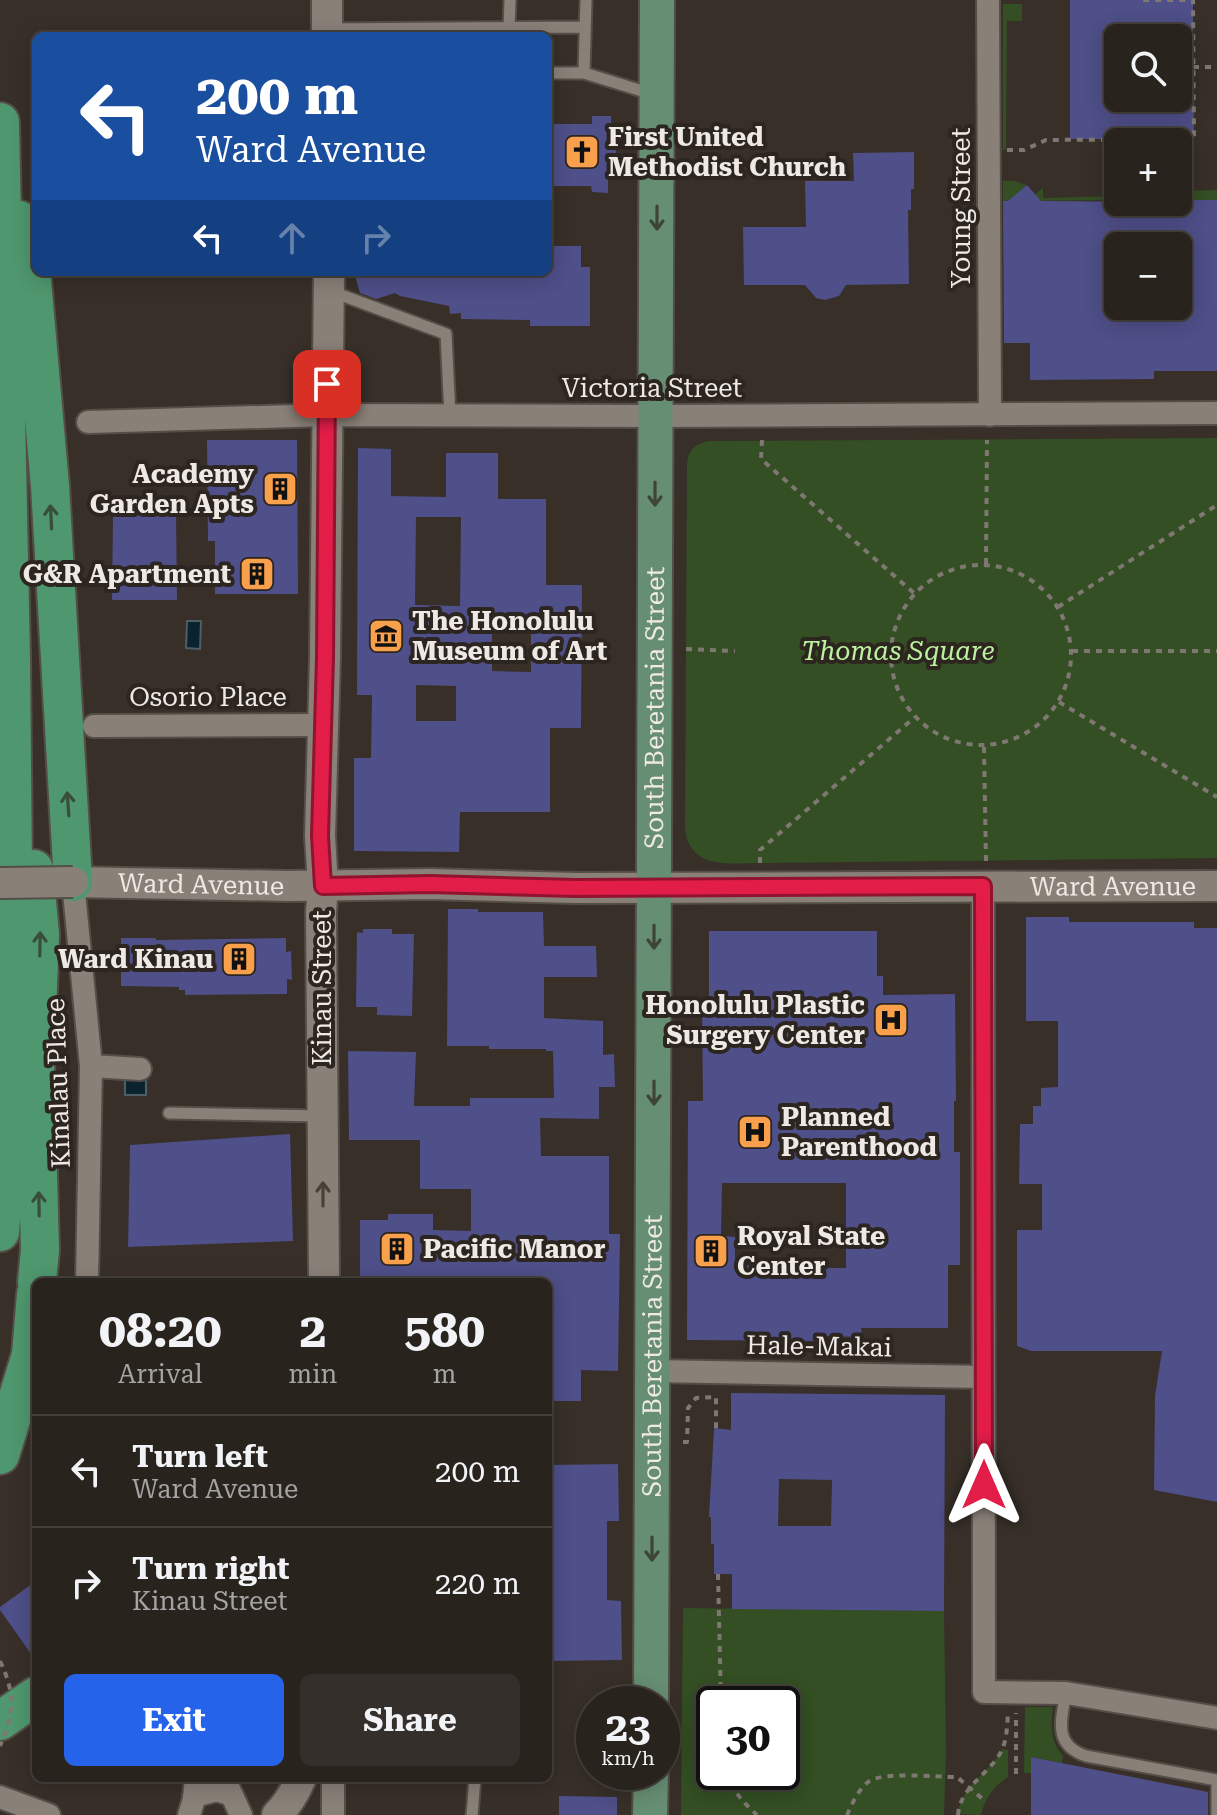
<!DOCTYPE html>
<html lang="en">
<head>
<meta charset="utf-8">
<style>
	body { margin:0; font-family:"Roboto Serif",serif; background:#352f2b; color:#f1f3f6; height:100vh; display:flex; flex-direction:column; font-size:30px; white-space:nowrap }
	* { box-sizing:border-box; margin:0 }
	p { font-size:26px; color:#a5a4a4 }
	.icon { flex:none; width:44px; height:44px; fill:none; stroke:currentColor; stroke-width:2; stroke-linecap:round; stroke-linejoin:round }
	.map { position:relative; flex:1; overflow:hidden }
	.drawer { position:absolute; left:32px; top:1278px; width:520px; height:504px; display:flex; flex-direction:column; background:#29231e; border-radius:12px; box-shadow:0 4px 20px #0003,0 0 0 2px #45403c }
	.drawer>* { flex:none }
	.hud { position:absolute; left:32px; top:32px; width:520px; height:244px; border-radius:12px; box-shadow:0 4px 20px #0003,0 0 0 2px #45403c; background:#1a4fa0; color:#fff; overflow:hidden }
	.tools { position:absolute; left:1104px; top:24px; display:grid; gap:16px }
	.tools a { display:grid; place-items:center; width:88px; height:88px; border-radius:12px; background:#29231e; box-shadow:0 4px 20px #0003,0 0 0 2px #45403c; font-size:40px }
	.speed { position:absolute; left:576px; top:1686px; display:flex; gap:16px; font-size:40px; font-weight:700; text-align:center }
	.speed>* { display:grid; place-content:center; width:104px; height:104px; border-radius:50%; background:#29231e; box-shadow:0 4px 20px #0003,0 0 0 2px #45403c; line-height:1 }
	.speed small { font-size:20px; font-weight:400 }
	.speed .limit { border:4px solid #111; border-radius:12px; background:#fff; color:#111 }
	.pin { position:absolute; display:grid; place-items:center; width:68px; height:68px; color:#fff; margin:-34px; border-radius:16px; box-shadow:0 4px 12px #0006 }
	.me { position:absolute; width:88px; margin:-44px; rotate:0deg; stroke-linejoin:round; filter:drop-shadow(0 0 6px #0008) }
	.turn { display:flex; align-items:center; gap:28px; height:168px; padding:0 32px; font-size:36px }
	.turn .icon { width:104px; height:104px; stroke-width:2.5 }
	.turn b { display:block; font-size:56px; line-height:68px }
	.lanes { display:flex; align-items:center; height:76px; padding:0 32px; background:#0003; justify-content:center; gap:40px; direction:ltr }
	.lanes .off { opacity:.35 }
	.eta { display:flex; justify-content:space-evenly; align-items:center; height:136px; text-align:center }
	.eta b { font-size:48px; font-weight:700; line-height:56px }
	.primary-button { display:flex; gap:16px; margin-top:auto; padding:16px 32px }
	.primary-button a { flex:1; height:92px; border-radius:12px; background:#2563eb; color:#fff; font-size:32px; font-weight:700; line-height:92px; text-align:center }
	.primary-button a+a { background:#352f2b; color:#f1f3f6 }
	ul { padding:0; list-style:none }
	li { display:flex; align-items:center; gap:24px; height:112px; padding:0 32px; border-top:2px solid #45403c }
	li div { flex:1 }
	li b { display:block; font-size:30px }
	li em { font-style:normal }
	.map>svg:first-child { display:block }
</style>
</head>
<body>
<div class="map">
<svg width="1217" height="1815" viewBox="0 0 1217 1815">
	<rect width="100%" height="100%" fill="#372f28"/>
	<path fill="#334f23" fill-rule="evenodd" d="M1003 4H1022V21H1007L1006 150H1003Z
		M1003 181H1014L1027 185 1020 191 1028 200 1043 188V198L1118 196V200L1003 201Z
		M1217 190V200H1178V194H1187V191Z
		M1217 438V858L760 863C728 863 689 870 685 828L687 464C688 450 696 443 709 441Z
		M683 1608 944 1611 946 1752 944 1815H681ZM714 1704H782V1772H714Z
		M1025 1707H1053C1051 1727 1050 1740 1063 1756L1062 1763 1032 1757 1031 1773H1024Z
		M1002 1749 1008 1750V1777C993 1787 985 1798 981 1815L958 1814C960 1786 990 1773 1002 1749Z"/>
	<path fill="#0b232f" stroke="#4f5e66" stroke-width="2" d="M187 621H201L200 649 186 648Z
		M125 1080H146V1095H125Z"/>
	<path fill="#4f4f89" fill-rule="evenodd" d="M1070 0H1193L1194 139H1070ZM1118 38H1178V98H1118Z
		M592 116H611V126H616V178L608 179V193L592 192 591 186H548V124H592Z
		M914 152V189H911V210H908L909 284 846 285 839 296 825 300 816 298 805 285H744L743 227H806L805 181H854L853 153Z
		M1027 185 1041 201 1178 202V200H1217V371H1154V379L1030 380V343H1004L1003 201H1008ZM1118 246H1178V306H1118Z
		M548 246H581V267H590V326H530V320L461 319V313L450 314 449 306 400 296 395 293 376 299 360 293 354 272H548Z
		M207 440H297L298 594H215V541H208Z
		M358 448 391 449V496L446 497V453H498V499H546V585H582L581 728H550V812H460L459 852 354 851V758H371L372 695H357ZM416 517H461L460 606 415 605ZM492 619H531V672L492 671ZM416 685 456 686V721H416Z
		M176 512 177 600H112L113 513Z
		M448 909H478V912H543L544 946H596L597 977H544V1018L603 1021V1055L614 1054 615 1087H599V1119L540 1118 541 1156H609V1234H620L618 1371 581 1370V1401H548V1282H460V1278H410V1282H386V1278L360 1277V1220H388V1214H433V1230L471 1231V1189H420V1140H349L348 1051 416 1052 414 1106H470V1098H554L553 1051H546V1049H489V1046H447Z
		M1026 917H1069V922H1194V928H1217V1502L1154 1490 1155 1396 1162 1351H1031L1017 1346V1230H1042V1184H1019L1020 1124H1033V1106H1041V1088L1058 1087V1021H1026Z
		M363 929H392V934H414L412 1016 377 1015V1007H356L357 932 363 933Z
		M709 931H877V976H883V995L955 994 956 1101H954V1152H960V1265H948V1328H861L862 1337 822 1336V1341L687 1340 688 1101H703L702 1001H709ZM722 1183H846V1268H826V1271L790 1270V1266L735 1265V1237L721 1236Z
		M121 938H156V940L286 938V952L291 951 292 980 287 979V994L185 995V990H179V987L121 986Z
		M290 1134 293 1241 128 1247 130 1145Z
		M731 1393 945 1395 944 1611 732 1609V1574H714V1544H711V1517H709L714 1428 731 1430ZM779 1479 832 1480 831 1526H778Z
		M618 1464 619 1521H607V1600L621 1601 622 1660 548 1661V1465Z
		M36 1581V1661L0 1610V1607Z
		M1031 1757 1208 1792V1815H1031Z
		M559 1796 617 1797V1815H559Z"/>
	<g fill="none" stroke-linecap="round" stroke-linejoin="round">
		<g stroke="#544e48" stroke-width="15">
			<path id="lane" d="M327 29 585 27
				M509 29 510 0
				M548 73H584L652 94
				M584 73 586 0
				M333 292 446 334 450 416
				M169 1113 322 1116
				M1066 1693C1061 1720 1053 1745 1086 1756L1217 1780V1815
				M472 1815 475 1778"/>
		</g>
		<g stroke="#544e48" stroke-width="26">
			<path id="street" d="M988 0 990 415
				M88 422 327 415 656 416 1217 413
				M94 726 323 725
				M73 882 91 1066 87 1282
				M983 886 984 1692 1066 1693 1217 1718
				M91 1066 140 1069
				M654 1371 983 1377
				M224 1778 241 1815
				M333 1778V1815
				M194 1796 217 1790 232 1795
				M0 1797 49 1815
				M189 1815 194 1799 196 1778"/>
		</g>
		<g stroke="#544e48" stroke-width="34">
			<g id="secondary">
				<path d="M327 36V0"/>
				<path id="s1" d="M73 882 288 886 430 884 576 888 1217 886"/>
				<path d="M324 1282 321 912 323 886 320 836 325 658 329 272"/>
				<path d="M277 1815C288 1804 295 1792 301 1778"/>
			</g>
		</g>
		<g stroke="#544e48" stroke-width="38">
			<g id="primary">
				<path id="s2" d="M651 1704 657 0"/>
				<path d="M650 1815 651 1772"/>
			</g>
		</g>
		<g stroke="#544e48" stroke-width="42">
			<path id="highway" d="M0 122 11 658 13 873 10 1098 0 1232
				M19 220 32 281 50 486 73 882
				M34 869 40 934 35 1064 40 1250 37 1282
				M0 1455 31 1355 36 1294
				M0 1721 36 1696"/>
		</g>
		<path stroke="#7f7872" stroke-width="4" stroke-dasharray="6 6" stroke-linecap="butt" d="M1193 67H1217
			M1007 150H1024L1046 140 1194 139 1193 0H1143
			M762 440 761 459 915 594
			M986 564 987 440
			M891 655a90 90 0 1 1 180 0a90 90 0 1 1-180 0Z
			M1058 607 1217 505
			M686 649 735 651
			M1072 651H1217
			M1059 702 1217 797
			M984 747 986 862
			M760 863V850L915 717
			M683 1442H687L688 1408 696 1398 716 1397V1429
			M718 1574 721 1704
			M727 1772C732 1791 743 1802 757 1815
			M1016 1774V1713
			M847 1815C852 1804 858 1790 868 1782 882 1771 937 1777 957 1777L985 1801
			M958 1815C960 1789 984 1777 998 1757 1007 1744 1007 1728 1008 1713"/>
		<use href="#lane" stroke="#898078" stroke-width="11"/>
		<use href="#street" stroke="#898078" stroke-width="22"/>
		<use href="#secondary" stroke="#898078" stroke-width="30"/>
		<use href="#primary" stroke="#668e72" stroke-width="34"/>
		<use href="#highway" stroke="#4f976e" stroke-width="38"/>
		<g stroke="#544e48" stroke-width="34" stroke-linecap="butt">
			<path id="secondary-bridge" d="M0 883 73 882"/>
		</g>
		<path stroke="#7f7872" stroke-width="4" stroke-dasharray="6 6" stroke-linecap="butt" d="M0 1661C16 1695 14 1712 0 1746"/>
		<use href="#secondary-bridge" stroke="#898078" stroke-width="30"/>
	</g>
	<defs><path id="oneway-shaft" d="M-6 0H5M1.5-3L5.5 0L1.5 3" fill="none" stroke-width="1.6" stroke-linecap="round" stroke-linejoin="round" transform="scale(2)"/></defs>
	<g stroke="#3e4438">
		<use href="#oneway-shaft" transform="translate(657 218) rotate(90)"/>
		<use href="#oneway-shaft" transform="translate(655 494) rotate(90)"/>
		<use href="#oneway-shaft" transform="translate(654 937) rotate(90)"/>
		<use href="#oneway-shaft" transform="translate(654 1093) rotate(90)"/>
		<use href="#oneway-shaft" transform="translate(652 1549) rotate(90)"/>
	</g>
	<g stroke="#394d3b">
		<use href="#oneway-shaft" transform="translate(51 517) rotate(-93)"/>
		<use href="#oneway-shaft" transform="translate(68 804) rotate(-94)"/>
		<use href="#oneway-shaft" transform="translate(40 944) rotate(-89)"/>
		<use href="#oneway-shaft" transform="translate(39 1204) rotate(-91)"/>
	</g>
	<use stroke="#49403a" href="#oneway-shaft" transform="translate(323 1194) rotate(-90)"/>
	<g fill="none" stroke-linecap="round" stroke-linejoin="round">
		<g stroke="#92132f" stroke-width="20">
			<path id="route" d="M327 384 325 658 320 836 323 886 430 884 576 888 983 886 984 1485"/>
		</g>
		<use href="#route" stroke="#e11d48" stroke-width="14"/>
	</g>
	<defs>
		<g id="church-square" transform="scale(1.8)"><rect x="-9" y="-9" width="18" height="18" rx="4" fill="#f9a04c" stroke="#2d251f"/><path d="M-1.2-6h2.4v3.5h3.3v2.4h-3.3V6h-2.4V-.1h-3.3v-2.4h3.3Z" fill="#111"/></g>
		<g id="building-square" transform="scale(1.8)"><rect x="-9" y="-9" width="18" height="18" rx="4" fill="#f9a04c" stroke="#2d251f"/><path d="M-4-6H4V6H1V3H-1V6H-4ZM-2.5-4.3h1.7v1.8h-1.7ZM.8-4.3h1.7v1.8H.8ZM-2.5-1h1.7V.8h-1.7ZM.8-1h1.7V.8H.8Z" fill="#111"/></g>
		<g id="museum-square" transform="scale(1.8)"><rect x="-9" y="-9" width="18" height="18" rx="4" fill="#f9a04c" stroke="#2d251f"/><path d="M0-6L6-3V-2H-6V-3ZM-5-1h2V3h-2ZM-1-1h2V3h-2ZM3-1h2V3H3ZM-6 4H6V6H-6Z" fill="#111"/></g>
		<g id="hospital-square" transform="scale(1.8)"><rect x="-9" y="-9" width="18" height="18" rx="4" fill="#f9a04c" stroke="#2d251f"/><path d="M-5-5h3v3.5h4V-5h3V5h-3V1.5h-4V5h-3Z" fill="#111"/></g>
	</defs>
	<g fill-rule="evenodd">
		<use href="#church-square" x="582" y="152"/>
		<use href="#building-square" x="280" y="489"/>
		<use href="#building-square" x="257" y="574"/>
		<use href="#museum-square" x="386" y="636"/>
		<use href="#building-square" x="239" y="959"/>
		<use href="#hospital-square" x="891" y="1020"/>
		<use href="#hospital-square" x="755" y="1132"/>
		<use href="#building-square" x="397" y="1249"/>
		<use href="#building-square" x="711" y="1251"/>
	</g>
	<g text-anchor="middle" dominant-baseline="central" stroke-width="8" stroke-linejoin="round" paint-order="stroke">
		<g font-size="26" font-weight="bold" fill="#efe9e5" stroke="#2d251f" text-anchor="start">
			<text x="608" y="137">First United<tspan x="608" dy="30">Methodist Church</tspan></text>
			<text x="254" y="474" text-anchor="end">Academy<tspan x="254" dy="30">Garden Apts</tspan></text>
			<text x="231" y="574" text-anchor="end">G&amp;R Apartment</text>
			<text x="412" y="621">The Honolulu<tspan x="412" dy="30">Museum of Art</tspan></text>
			<text x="213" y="959" text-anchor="end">Ward Kinau</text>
			<text x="865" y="1005" text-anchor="end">Honolulu Plastic<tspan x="865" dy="30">Surgery Center</tspan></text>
			<text x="781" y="1117">Planned<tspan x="781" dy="30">Parenthood</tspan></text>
			<text x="737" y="1236">Royal State<tspan x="737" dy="30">Center</tspan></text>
			<text x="423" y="1249">Pacific Manor</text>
		</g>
		<g font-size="26" fill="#efe9e5" stroke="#2d251f">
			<text transform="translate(961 208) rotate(-90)">Young Street</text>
			<text x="652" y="388">Victoria Street</text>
			<text x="208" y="697">Osorio Place</text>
			<text stroke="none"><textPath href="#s2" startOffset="996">South Beretania Street</textPath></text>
			<text stroke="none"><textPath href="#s1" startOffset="128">Ward Avenue</textPath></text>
			<text stroke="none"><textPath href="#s1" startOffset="1040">Ward Avenue</textPath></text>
			<text transform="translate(322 988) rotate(-90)">Kinau Street</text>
			<text transform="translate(58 1083) rotate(-92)">Kinalau Place</text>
			<text transform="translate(819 1346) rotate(1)">Hale-Makai</text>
			<text stroke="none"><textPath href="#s2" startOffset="348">South Beretania Street</textPath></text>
		</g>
		<g font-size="26" font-style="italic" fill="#bbf29e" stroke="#2d251f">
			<text x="898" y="651">Thomas Square</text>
		</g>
	</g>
</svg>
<div class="tools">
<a><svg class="icon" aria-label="search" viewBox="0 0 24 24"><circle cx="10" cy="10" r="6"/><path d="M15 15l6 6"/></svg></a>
<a>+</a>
<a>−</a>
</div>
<div class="speed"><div>23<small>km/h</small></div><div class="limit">30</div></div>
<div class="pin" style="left:327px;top:384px;background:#d93025"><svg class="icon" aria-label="arrive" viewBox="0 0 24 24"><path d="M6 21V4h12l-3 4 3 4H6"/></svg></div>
<svg class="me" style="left:984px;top:1485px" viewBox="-20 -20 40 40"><path d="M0-17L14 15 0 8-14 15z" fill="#e11d48" stroke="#fff" stroke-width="4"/></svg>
<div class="hud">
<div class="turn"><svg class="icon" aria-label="left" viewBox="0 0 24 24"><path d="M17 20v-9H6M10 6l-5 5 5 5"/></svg><div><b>200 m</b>Ward Avenue</div></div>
<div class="lanes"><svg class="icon" aria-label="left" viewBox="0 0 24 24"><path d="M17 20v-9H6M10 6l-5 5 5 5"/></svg><svg class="icon off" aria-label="ahead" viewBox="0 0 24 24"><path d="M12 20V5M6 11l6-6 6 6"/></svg><svg class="icon off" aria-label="right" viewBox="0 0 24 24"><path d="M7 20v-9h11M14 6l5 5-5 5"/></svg></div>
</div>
<section class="drawer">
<div class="eta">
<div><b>08:20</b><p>Arrival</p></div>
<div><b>2</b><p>min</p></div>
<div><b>580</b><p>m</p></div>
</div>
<ul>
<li><svg class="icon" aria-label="left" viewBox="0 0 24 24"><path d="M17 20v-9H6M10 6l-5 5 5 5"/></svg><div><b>Turn left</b><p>Ward Avenue</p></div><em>200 m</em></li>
<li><svg class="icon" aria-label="right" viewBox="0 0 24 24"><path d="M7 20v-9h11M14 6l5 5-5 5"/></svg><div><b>Turn right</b><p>Kinau Street</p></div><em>220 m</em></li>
</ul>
<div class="primary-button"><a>Exit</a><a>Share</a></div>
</section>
</div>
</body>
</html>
